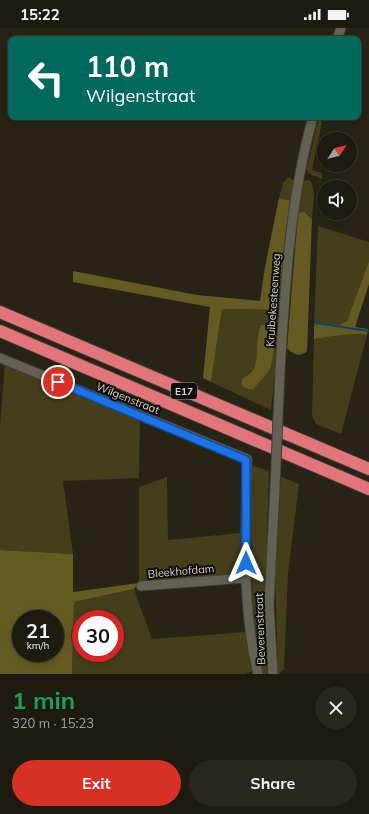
<!DOCTYPE html>
<html lang="en">
<head>
<meta charset="utf-8">
<style>
	body { margin:0; font-family:Mulish,sans-serif; background:#2a281e; color:#f1f3f6; height:100vh; display:flex; flex-direction:column; font-size:15px; white-space:nowrap }
	* { box-sizing:border-box; margin:0 }
	p { font-size:13px; color:#a0a19f }
	.icon { flex:none; width:22px; height:22px; fill:none; stroke:currentColor; stroke-width:2; stroke-linecap:round; stroke-linejoin:round }
	.map { position:relative; height:646px; overflow:hidden }
	.panel { display:flex; flex-direction:column; background:#1d1b10; flex:1 }
	.panel>* { flex:none }
	.guide { position:absolute; left:8px; top:8px; width:353px; height:84px; border-radius:8px; box-shadow:0 2px 6px #0003,0 0 0 1px #3b3930; background:#00695c; color:#fff; overflow:hidden }
	.needle { width:26px; rotate:54deg }
	.buttons { position:absolute; left:317px; top:104px; display:grid; gap:8px }
	.buttons a { display:grid; place-items:center; width:40px; height:40px; border-radius:50%; background:#1d1b10; box-shadow:0 2px 6px #0003,0 0 0 1px #3b3930; font-size:20px }
	.speed { position:absolute; left:12px; top:582px; display:flex; gap:8px; font-size:20px; font-weight:700; text-align:center }
	.speed>* { display:grid; place-content:center; width:52px; height:52px; border-radius:50%; background:#1d1b10; box-shadow:0 2px 6px #0003,0 0 0 1px #3b3930; line-height:1 }
	.speed small { font-size:10px; font-weight:400 }
	.speed .limit { border:6px solid #d22; background:#fff; color:#111 }
	.pin { position:absolute; display:grid; place-items:center; width:34px; height:34px; color:#fff; margin:-17px; border:2px solid #fff; border-radius:50%; box-shadow:0 1px 4px #0007 }
	.me { position:absolute; width:44px; margin:-22px; rotate:0deg; stroke-linejoin:round; filter:drop-shadow(0 0 3px #0008) }
	.turn { display:flex; align-items:center; gap:14px; height:84px; padding:0 12px; font-size:18px }
	.turn .icon { width:52px; height:52px; stroke-width:2.5 }
	.turn b { display:block; font-size:28px; line-height:34px }
	.round { display:grid; place-items:center; flex:none; width:42px; height:42px; border-radius:21px; background:#2a281e }
	.headline { display:flex; align-items:center; justify-content:space-between; height:68px; padding:0 12px }
	h1 { font-size:24px; font-weight:700; line-height:30px; color:#1e9e55 }
	.primary-button { display:flex; gap:8px; margin-top:auto; padding:8px 12px }
	.primary-button a { flex:1; height:46px; border-radius:24px; background:#d93025; color:#fff; font-size:16px; font-weight:700; line-height:46px; text-align:center }
	.primary-button a+a { background:#2a281e; color:#f1f3f6 }
	.status { display:flex; justify-content:space-between; align-items:center; height:28px; padding:0 20px; background:#1d1b10; direction:ltr }
	.status svg { height:11px; fill:currentColor }
	.map>svg:first-child { display:block }
</style>
</head>
<body>
<div class="status"><b>15:22</b><svg viewBox="0 0 49 12"><path d="M0 12V9h3v3zM5 12V6h3v6zM10 12V3h3v9zM15 12V0h3v12zM26 1h20v11H26zM47 4h2v5h-2z"/></svg></div>
<div class="map">
<svg width="369" height="646" viewBox="0 0 369 646">
	<rect width="100%" height="100%" fill="#272416"/>
	<path fill="#443e1a" fill-rule="evenodd" d="M319 89H323L312 142 322 145V151L308 145 307 141Z
		M289 149 294 153 292 173 279 170 283 155Z
		M309 152C318 161 312 180 312 191L309 187 298 185 302 156 304 153Z
		M318 198 369 214V233L347 293 339 297 317 294 314 298Z
		M222 281 278 282V314L271 382 211 354ZM257 304 269 344 257 356 243 350C261 342 257 321 257 304Z
		M344 305 367 307 341 406 316 396 312 388 314 311 335 308Z
		M5 334 140 392 139 450 63 453 73 526 0 522V399Z
		M253 438 269 443 265 574 268 646H261L253 594 250 441Z
		M167 449 168 512 241 505 242 545 139 555V459Z
		M281 449 299 456 288 546 284 642 278 646 275 544Z
		M134 561 152 611 247 604 253 643 245 646H72L74 574ZM81 591H115V625H81Z"/>
	<path fill="#645b23" fill-rule="evenodd" d="M279 170 292 173 284 221 278 282 222 281 211 354 203 350 210 279 73 254V243L197 267 260 273 265 239Z
		M304 184 312 191 307 323C300 330 293 326 287 320L298 185Z
		M369 233V256L355 299 368 301 367 307C348 304 332 309 314 311V298L316 294 339 297 347 293Z
		M268 296 274 301C275 314 274 331 269 343 267 347 257 355 253 362L245 360 241 355 243 350C265 340 252 315 261 297Z
		M0 522 73 526V564L139 555 134 561 74 574 72 646H0ZM21 591H55V625H21Z"/>
	<g fill="none" stroke-linecap="round" stroke-linejoin="round">
		<path stroke="#074764" stroke-width="2" d="M314 292 316 295 369 303"/>
		<g stroke="#403d33" stroke-width="11">
			<path id="minor" d="M337 11 341 0
				M0 330 247 431C246 502 241 577 258 646
				M280 343C285 258 290 171 313 89
				M141 558 246 550
				M273 646 269 577 275 459"/>
		</g>
		<g stroke="#403d33" stroke-width="14">
			<path id="highway" d="M0 284 369 441
				M0 303 369 461"/>
		</g>
		<use href="#minor" stroke="#636151" stroke-width="9"/>
		<use href="#highway" stroke="#e1757a" stroke-width="12"/>
		<g stroke="#403d33" stroke-width="11" stroke-linecap="butt">
			<path id="minor-bridge" d="M275 459 280 343"/>
		</g>
		<use href="#minor-bridge" stroke="#636151" stroke-width="9"/>
	</g>
	<g fill="none" stroke-linecap="round" stroke-linejoin="round">
		<g stroke="#114b97" stroke-width="10">
			<path id="route" d="M58 354 246 432V535"/>
		</g>
		<use href="#route" stroke="#1a73e8" stroke-width="7"/>
	</g>
	<g text-anchor="middle" dominant-baseline="central" stroke-width="4" stroke-linejoin="round" paint-order="stroke">
		<rect fill="#0e0d07" stroke="#9a9991" stroke-width="1" x="171" y="355" width="26" height="16" rx="3"/>
		<g font-size="10" font-weight="bold" fill="#d6d5cc">
			<text x="184" y="363">E17</text>
		</g>
		<g font-size="11" fill="#d6d5cc" stroke="#0e0d07">
			<text transform="translate(273 272) rotate(-86)">Kruibekesteenweg</text>
			<text transform="translate(128 370) rotate(22)">Wilgenstraat</text>
			<text transform="translate(181 543) rotate(-5)">Bleekhofdam</text>
			<text transform="translate(260 601) rotate(-92)">Beverenstraat</text>
		</g>
	</g>
</svg>
<div class="buttons">
<a><svg class="needle" viewBox="-14 -14 28 28"><path d="M0-13l5 13h-10z" fill="#e53935"/><path d="M0 13l5-13h-10z" fill="#a0a19f"/></svg></a>
<a><svg class="icon" aria-label="sound" viewBox="0 0 24 24"><path d="M4 9h4l5-4v14l-5-4H4zM17 9q2 3 0 6"/></svg></a>
</div>
<div class="speed"><div>21<small>km/h</small></div><div class="limit">30</div></div>
<div class="pin" style="left:58px;top:354px;background:#d93025"><svg class="icon" aria-label="arrive" viewBox="0 0 24 24"><path d="M6 21V4h12l-3 4 3 4H6"/></svg></div>
<svg class="me" style="left:246px;top:535px" viewBox="-20 -20 40 40"><path d="M0-17L14 15 0 8-14 15z" fill="#1a73e8" stroke="#fff" stroke-width="4"/></svg>
<div class="guide">
<div class="turn"><svg class="icon" aria-label="left" viewBox="0 0 24 24"><path d="M17 20v-9H6M10 6l-5 5 5 5"/></svg><div><b>110 m</b>Wilgenstraat</div></div>
</div>
</div>
<section class="panel">
<div class="headline"><div><h1>1 min</h1><p>320 m · 15:23</p></div><a class="round"><svg class="icon" aria-label="close" viewBox="0 0 24 24"><path d="M6 6l12 12M18 6L6 18"/></svg></a></div>
<div class="primary-button"><a>Exit</a><a>Share</a></div>
</section>
</body>
</html>
